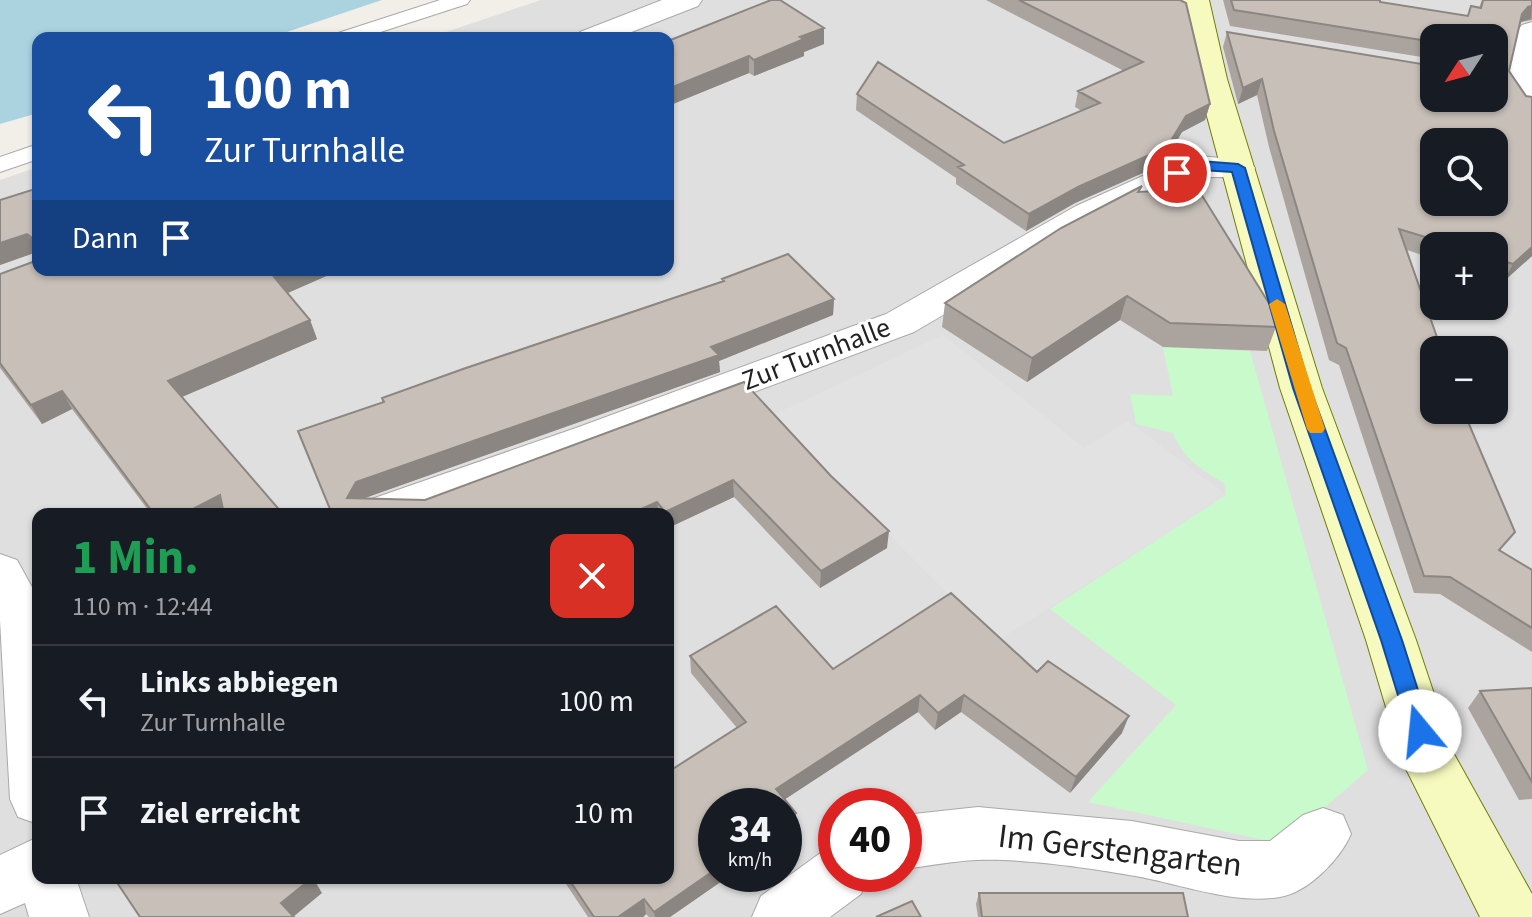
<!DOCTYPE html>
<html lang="de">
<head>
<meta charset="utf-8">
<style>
	body { margin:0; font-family:"Source Sans 3",sans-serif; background:#242831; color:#f1f3f6; height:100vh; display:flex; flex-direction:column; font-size:30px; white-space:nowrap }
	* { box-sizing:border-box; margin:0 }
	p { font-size:26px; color:#9ea1a6 }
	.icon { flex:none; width:44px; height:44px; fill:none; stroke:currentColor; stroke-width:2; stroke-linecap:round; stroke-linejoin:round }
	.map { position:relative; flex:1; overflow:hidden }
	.drawer { position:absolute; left:32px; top:508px; width:642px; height:376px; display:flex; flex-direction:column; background:#171b24; border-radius:16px; box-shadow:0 2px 6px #0004 }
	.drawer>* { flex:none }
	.guide { position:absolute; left:32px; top:32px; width:642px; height:244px; border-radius:16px; box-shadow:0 2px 6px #0004; background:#1a4fa0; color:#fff; overflow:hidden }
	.needle { width:52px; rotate:234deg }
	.buttons { position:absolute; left:1420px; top:24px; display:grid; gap:16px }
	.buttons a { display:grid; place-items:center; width:88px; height:88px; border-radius:16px; background:#171b24; box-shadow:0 2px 6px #0004; font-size:40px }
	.speed { position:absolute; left:698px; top:788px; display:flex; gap:16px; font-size:40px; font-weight:700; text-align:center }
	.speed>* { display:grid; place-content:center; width:104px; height:104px; border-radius:50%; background:#171b24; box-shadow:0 2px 6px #0004; line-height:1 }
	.speed small { font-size:20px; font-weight:400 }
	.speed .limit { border:12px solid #d22; background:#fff; color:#111 }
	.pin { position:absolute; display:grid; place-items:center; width:68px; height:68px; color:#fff; margin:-34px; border:4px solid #fff; border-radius:50%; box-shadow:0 2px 8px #0007 }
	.me { position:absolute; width:88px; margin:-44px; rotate:343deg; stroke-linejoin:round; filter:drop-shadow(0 0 6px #0008) }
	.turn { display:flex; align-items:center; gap:28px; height:168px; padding:0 40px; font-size:36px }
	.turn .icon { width:104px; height:104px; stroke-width:2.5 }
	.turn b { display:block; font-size:56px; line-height:68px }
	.then { display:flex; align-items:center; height:76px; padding:0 40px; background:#0003; gap:16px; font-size:30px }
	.round { display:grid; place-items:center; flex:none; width:84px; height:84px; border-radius:16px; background:#242831 }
	.head { display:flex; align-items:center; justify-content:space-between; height:136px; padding:0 40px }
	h1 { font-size:48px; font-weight:700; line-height:60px; color:#1e9e55 }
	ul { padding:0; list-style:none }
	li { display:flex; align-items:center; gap:24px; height:112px; padding:0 40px; border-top:2px solid #363941 }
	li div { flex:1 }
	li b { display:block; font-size:30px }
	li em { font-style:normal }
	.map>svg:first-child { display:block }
</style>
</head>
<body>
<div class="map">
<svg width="1532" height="917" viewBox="0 0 1532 917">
	<rect width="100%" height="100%" fill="#f2efe9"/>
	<path fill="#e0dfdf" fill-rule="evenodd" d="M541 0H1532V917H0V180L38 167V270H668V38H428ZM1434 38H1494V98H1434ZM1434 142H1494V202H1434ZM1434 246H1494V306H1434ZM1434 350H1494V410H1434ZM38 514H668V878H38ZM716 806H784V874H716ZM836 806H904V874H836Z"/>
	<path fill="#c8facc" d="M1163 347 1250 351 1368 770 1282 844 1088 802 1176 705 1050 609 1226 495 1224 483C1201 469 1183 459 1173 433L1136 424 1130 394 1173 396Z"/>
	<path fill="#e2e2e2" d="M943 335 1084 448 1128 421 1226 495 996 642 771 416Z"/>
	<path fill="#aad3df" d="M0 0H382L269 38H38V113L0 124Z"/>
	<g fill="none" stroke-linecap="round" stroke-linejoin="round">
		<g stroke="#a9a9a9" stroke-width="2">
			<path id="lane" d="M440 0H470L467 4 362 38H332L335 34Z
				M38 144V159L0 172V157Z"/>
		</g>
		<g stroke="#a9a9a9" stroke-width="2">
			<path id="street" d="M662 0H702L698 6 616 38H575L580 32Z
				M1532 22V113L1521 110 1504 85 1517 31 1522 25Z
				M1200 156 1250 161 1255 168 1250 175C1230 180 1209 174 1189 180L1102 222 914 332 429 514H356L363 502 576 428 886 314 1076 206 1165 166Z
				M0 554 17 560 38 598V824L18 817 10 799 0 620Z
				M978 807 1132 821 1239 841H1270L1303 815 1323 808 1343 815 1351 834C1340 859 1309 892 1280 897 1234 905 1181 884 1135 876 1092 868 1020 858 977 860 953 861 928 866 904 869V815Z
				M38 837V878H76L89 917H29L25 903 0 914V855Z
				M836 848V874H869L861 894 830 917H752L761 896 819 854Z"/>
		</g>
		<g stroke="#707d05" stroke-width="2">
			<path id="secondary" d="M1181 0H1209L1227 79 1322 388 1416 640 1454 754 1532 894V917H1480L1402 761 1366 640 1280 388 1197 79Z"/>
		</g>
		<use href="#lane" fill="#fff" fill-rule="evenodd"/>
		<use href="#street" fill="#fff" fill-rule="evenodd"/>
		<use href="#secondary" fill="#f7fabf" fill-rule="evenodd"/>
	</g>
	<path fill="#aba49e" d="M986 0H1180L1210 104 1205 120 1182 132 1163 164 1075 203 1026 231 956 184V178L856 110 857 94 1004 143 1082 111 1075 107 1078 91 1124 71Z
		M1223 0H1380V2L1467 16 1479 8 1482 0H1532V20L1521 22 1520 24 1509 71 1532 256 1504 281 1494 278V246H1434V259L1407 250 1434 410H1467L1465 415 1501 551 1532 570V652L1440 594 1414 593 1339 365 1329 360 1269 147 1257 95 1238 104 1223 47 1227 32 1434 98 1494 38H1434V59L1230 26Z
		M668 41 824 44 804 52V56L754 76 749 73 668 106Z
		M1142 186 1140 191 1276 327 1267 351 1163 347 1120 320 1027 382 942 327 945 303Z
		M38 188V270H340L287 293 310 320 317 339 182 397 283 514H151L72 409 42 424 0 368V274L37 260 34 253 0 265Z
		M722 279 834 299 833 315 719 361 720 372 365 498 425 500 744 382 887 548 820 588 734 497 668 528V514H331L383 402 382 398 722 282Z
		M690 656 833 669 1037 672 1122 733 1070 793 961 712 935 730 918 712 784 800 795 829 784 837V806L716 874H732L670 917H649L646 914 643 917H588L562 878H668L737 728 691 673Z
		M1532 688V799L1519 800 1468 708 1480 691Z
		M979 893 1188 917H978L976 904Z"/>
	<path fill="#8b8681" d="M1532 6 1531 19 1521 22 1515 29 1522 14 1528 7Z
		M824 28V44L804 52V56L754 76V60L800 37Z
		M749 56V73L668 106V89Z
		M1262 79 1257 95 1238 104 1243 88Z
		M1210 104 1205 120 1182 132 1163 164 1075 203 1026 231 1029 214 1186 116Z
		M27 234 36 249H31L34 253 0 265V243Z
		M1532 247V256L1504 281 1513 264Z
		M291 270H340L281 296 274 277Z
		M1127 296 1120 320 1027 382 1032 358Z
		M834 299 833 315 719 361 720 372 362 499 347 498 356 482 711 347Z
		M310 320 317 339 177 399 168 381Z
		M62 391 72 409 42 424 31 405Z
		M733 480 734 497 668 528V514H665V512Z
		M220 495 227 514H183Z
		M657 502 659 514H630Z
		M889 531 887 548 820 588 821 571Z
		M920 695 918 712 776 805V789Z
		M964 695 961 712 935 730 938 713Z
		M1129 716 1122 733 1070 793 1076 777Z
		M796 813 795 829 784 837V822Z
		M716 869V874H732L670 917H655L654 912Z
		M312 878H313L322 893 293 917 281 903Z
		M644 899 646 914 643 917H618Z"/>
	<path fill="#c7bfb8" stroke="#8b8681" stroke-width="2" fill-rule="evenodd" d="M771 0H780L824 28 800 37 804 39 754 60 749 56 668 89V41Z
		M1019 0H1180L1186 3 1210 104 1186 116 1167 147 1078 187 1029 214 958 167 964 165 857 94 878 62 1004 143 1100 103 1078 91 1143 62Z
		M1231 0H1380V2L1468 16 1471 6 1481 8 1483 0H1532V6L1528 7 1522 14 1509 71 1526 96 1532 97V247L1513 264 1494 258V246H1455L1399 229 1438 340 1442 350H1434V410H1463L1515 532 1499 550 1532 570V628L1450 577 1424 576 1346 348 1337 343 1274 131 1262 79 1243 88 1227 32 1434 66V98H1494V38H1434V42L1234 10ZM1434 142H1494V202H1434Z
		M1142 186 1138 192 1198 189 1270 305 1276 327 1170 323 1127 296 1032 358 945 303 1061 228Z
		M38 188V250L31 249V237L27 234 0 243V200Z
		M788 254 834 299 711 347 719 355 356 482 347 498 425 500 744 382 831 476 889 531 821 571 733 480 665 512 657 502 630 514H332L298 431 384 402 382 398 463 369 724 281 722 279Z
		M38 260V270H291L274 277 310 320 168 381 283 514H224L220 495 183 514H154L62 391 31 405 0 363V274Z
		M951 593 1037 672 1048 661 1129 716 1076 777 964 695 938 713 920 695 776 789 796 813 784 822V806H716V869L654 912 644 899 618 917H594L568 878H668V772L746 722 690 656 776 606 833 669Z
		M1532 688V782L1480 691Z
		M114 878H312L281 903 294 917H140Z
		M979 893H1183L1188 917H982Z
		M912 901 921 917H876Z"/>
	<path fill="#1a73e8" stroke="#114b97" stroke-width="2" d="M1200 161 1238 164 1245 168 1310 388 1402 640 1431 731 1427 738 1420 741 1412 738 1409 731 1381 640 1293 388 1232 172 1201 170 1177 177 1170 173Z"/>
	<path fill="#f59e0b" d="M1277 299 1285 304 1325 429 1322 433H1310L1307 429 1269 304Z"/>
	<g text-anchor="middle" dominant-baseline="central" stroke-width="6" stroke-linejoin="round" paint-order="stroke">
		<g font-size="28" fill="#222" stroke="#fff">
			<text transform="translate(816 354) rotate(-21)">Zur Turnhalle</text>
		</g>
		<g font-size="34" fill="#222" stroke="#fff">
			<text transform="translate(1120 851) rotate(7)">Im Gerstengarten</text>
		</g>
	</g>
</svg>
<div class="buttons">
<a><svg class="needle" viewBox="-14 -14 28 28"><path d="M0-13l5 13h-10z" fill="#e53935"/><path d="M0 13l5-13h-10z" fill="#9ea1a6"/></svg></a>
<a><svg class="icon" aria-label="search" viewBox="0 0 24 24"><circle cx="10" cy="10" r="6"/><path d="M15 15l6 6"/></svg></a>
<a>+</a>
<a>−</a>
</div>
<div class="speed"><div>34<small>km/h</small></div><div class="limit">40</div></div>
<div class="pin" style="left:1177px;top:173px;background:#d93025"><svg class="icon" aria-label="arrive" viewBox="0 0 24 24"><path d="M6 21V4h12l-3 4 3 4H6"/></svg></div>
<svg class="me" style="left:1420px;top:731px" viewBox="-20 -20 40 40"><circle r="19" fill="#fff"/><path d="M0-13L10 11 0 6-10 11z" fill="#1a73e8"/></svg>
<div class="guide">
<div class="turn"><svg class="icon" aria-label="left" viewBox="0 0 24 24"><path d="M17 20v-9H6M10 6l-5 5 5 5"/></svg><div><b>100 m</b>Zur Turnhalle</div></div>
<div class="then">Dann<svg class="icon" aria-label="arrive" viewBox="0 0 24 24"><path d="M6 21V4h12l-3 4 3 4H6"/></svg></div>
</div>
<section class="drawer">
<div class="head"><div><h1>1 Min.</h1><p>110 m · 12:44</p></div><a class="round" style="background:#d93025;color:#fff"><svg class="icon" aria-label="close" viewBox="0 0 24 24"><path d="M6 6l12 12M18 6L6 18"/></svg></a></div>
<ul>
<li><svg class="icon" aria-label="left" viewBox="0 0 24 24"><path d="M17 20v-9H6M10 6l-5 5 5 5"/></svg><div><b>Links abbiegen</b><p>Zur Turnhalle</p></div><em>100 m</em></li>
<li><svg class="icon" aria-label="arrive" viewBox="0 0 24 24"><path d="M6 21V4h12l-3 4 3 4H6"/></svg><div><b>Ziel erreicht</b></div><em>10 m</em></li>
</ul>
</section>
</div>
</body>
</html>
